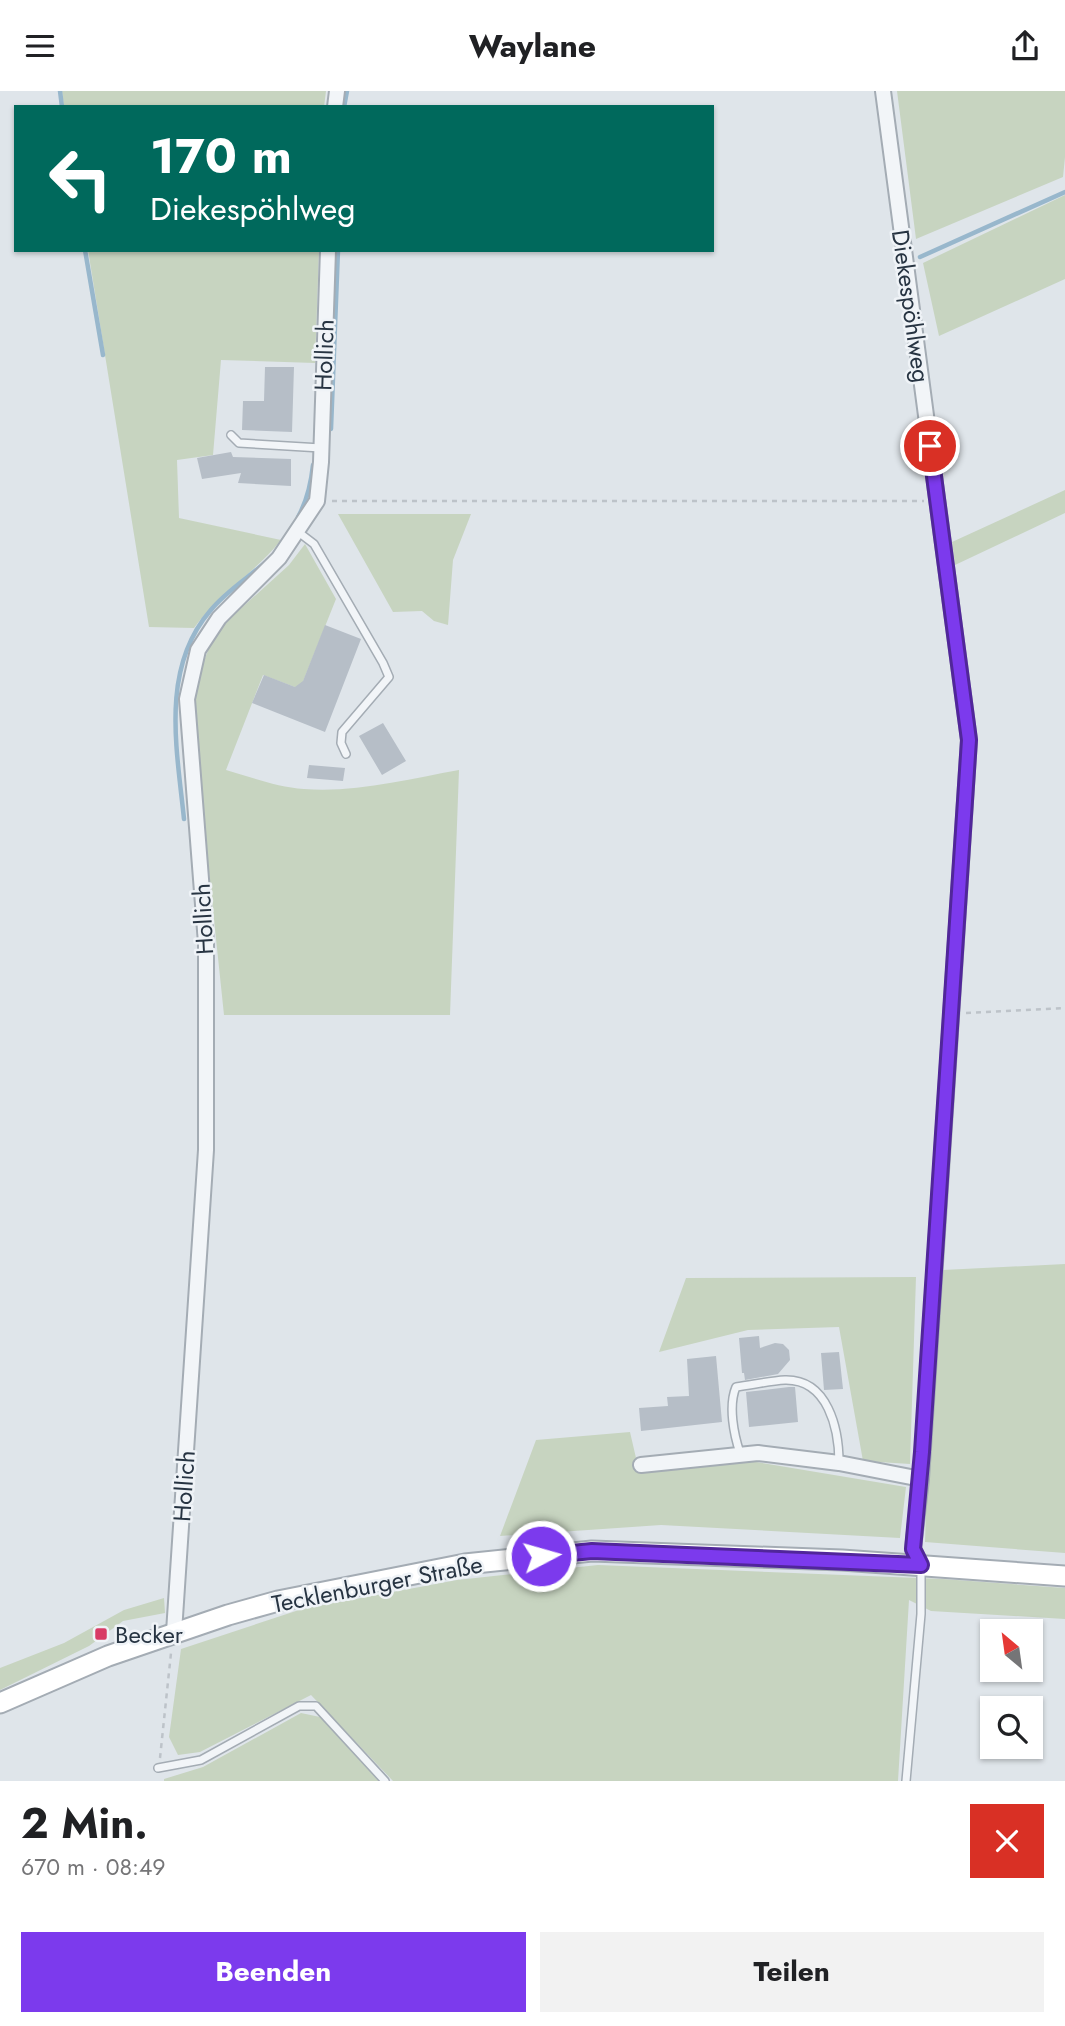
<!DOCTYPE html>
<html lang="de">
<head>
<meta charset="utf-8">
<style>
	body { margin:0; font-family:Jost,sans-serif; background:#f2f2f2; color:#202124; height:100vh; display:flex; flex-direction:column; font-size:26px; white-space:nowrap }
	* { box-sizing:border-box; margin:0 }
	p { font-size:23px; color:#757577 }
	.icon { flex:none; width:38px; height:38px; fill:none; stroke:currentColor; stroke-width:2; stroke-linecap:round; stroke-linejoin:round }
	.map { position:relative; height:1690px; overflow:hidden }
	.side { display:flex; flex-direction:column; background:#fff; flex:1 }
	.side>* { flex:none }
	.banner { position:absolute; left:14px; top:14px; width:700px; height:147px; border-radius:0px; box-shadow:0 2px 5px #0004; background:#00695c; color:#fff; overflow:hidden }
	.needle { width:46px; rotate:331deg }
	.controls { position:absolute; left:980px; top:1528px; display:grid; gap:14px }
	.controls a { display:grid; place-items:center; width:63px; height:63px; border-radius:0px; background:#fff; box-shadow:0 2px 5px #0004; font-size:35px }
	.pin { position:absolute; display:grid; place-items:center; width:60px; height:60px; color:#fff; margin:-30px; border:4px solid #fff; border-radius:50%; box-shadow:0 2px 7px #0007 }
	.me { position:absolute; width:77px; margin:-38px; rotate:84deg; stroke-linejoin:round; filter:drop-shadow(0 0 5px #0008) }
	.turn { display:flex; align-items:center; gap:24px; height:147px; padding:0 21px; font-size:32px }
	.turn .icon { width:91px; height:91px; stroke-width:2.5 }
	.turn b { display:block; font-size:49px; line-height:60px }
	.round { display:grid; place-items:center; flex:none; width:74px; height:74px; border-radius:0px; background:#f2f2f2 }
	.overview { display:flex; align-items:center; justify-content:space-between; height:119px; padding:0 21px }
	h1 { font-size:42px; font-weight:700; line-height:52px }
	.primary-button { display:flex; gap:14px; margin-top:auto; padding:14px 21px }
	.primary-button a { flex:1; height:80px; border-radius:0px; background:#7c3aed; color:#fff; font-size:28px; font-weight:700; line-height:80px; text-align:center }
	.primary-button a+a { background:#f2f2f2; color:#202124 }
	header { display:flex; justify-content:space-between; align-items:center; height:91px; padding:0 21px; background:#fff; font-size:32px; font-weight:700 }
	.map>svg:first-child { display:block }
</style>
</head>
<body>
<header><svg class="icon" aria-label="menu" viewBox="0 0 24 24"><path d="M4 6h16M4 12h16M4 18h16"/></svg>Waylane<svg class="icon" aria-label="share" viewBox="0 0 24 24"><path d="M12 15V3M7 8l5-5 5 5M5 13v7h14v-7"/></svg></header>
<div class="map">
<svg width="1065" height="1690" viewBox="0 0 1065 1690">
	<rect width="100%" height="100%" fill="#dfe5ea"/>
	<path fill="#c7d4c0" d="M62 0H326L324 16H64Z
		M897 0H1065V66L1063 86 916 148Z
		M1065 104V188L939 245 923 172Z
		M88 159H319L315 272 221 269 213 364 177 369 179 427 281 449C254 483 220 501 194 537L149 536Z
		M1065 399V422L955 474 952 451Z
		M338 423H471L453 469 448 534 434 530 422 520 393 521Z
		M305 453 336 508 300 598 263 584 226 679C251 686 277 696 304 698 355 702 409 688 459 679L450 924H224L195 647 196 590 213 547 226 531 289 474Z
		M1065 1173V1462L925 1451 928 1358 943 1179Z
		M916 1186 910 1373 863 1370 839 1236 748 1239 659 1261 686 1187Z
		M630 1341 639 1380 744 1369 906 1396 900 1447 661 1434 500 1445 536 1349Z
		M598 1474 943 1488 1065 1497V1528L931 1520 909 1509 898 1690H393L311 1604 200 1661 178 1664 169 1646 181 1558 302 1518 457 1489Z
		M164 1507 165 1522 123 1530 89 1555 0 1599V1577L64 1552 124 1519Z
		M301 1622 320 1626 379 1690H164V1688L203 1676Z"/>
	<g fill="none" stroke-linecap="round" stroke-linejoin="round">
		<path stroke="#98b7cc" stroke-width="4.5" d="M60 0 62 16
			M344 16 347 0
			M85 159 103 264
			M920 166 1065 101
			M331 338 338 159
			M298 426C307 410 311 393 313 374
			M184 728C177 659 160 578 210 520 226 500 248 487 267 470"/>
	</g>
	<path fill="#b6bec7" d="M265 276H294L292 341 242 339 243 310H264Z
		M231 361 233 366 291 368V395L238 392 241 382 202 388 197 367Z
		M325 534 361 548 325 641 252 612 264 584 295 596 303 590Z
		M383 632 406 670 382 684 359 645Z
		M309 674 345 677 343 690 307 687Z
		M759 1245 760 1257 775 1252 783 1253 789 1259 790 1269 778 1283 745 1289 744 1282H742L739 1247Z
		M839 1261 843 1298 824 1299 821 1262Z
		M716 1265 722 1331 641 1340 639 1317 668 1315 667 1306 689 1305 687 1268Z
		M789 1296H795L798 1331 749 1336 746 1301Z"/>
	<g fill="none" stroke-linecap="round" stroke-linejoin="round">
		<g stroke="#a4acb4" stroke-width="10">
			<path id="service" d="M231 344 239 352 321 357
				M297 440 314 453 383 572 389 586 342 641 341 652 346 663
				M740 1362C734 1344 728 1315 736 1296 752 1294 769 1290 785 1289 828 1288 839 1338 839 1372
				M158 1677 201 1669 299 1615H316L385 1690
				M906 1690 921 1523V1478"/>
		</g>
		<g stroke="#a4acb4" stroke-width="18">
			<path id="minor" d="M883 0 969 649 921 1388 913 1458 921 1474
				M335 16 337 0
				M641 1374 758 1362 839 1372 921 1388
				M174 1541 206 1059V852L187 608 198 559 219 527 279 467 317 410 321 371 328 159"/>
		</g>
		<g stroke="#a4acb4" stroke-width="23">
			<path id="secondary" d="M0 1612 108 1565 228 1524 278 1510 465 1473 592 1460 842 1469 1065 1485"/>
		</g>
		<path stroke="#bdc3c9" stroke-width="2.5" stroke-dasharray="5 5" stroke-linecap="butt" d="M332 410H924
			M966 922 1065 917
			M160 1667 171 1562"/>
		<use href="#service" stroke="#f2f5f8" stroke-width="7"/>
		<use href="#minor" stroke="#f2f5f8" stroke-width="14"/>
		<use href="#secondary" stroke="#fff" stroke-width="19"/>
	</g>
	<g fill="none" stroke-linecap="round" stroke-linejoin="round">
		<g stroke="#51269a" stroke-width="18">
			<path id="route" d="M541 1465 592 1460 921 1474 913 1458 922 1361 969 649 930 355"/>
		</g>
		<use href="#route" stroke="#7c3aed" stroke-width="12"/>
	</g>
	<rect fill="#d83b65" stroke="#eff3f7" stroke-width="2.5" x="94" y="1536" width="14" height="14" rx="3.5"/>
	<g text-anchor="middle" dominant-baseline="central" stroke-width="5" stroke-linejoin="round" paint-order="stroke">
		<g font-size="24" fill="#273442" stroke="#eff3f7">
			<text transform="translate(911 215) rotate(82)">Diekespöhlweg</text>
			<text transform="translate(324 264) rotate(-88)">Hollich</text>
			<text transform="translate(203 828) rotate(-93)">Hollich</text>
			<text transform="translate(184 1395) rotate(-86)">Hollich</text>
			<text transform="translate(377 1493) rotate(-11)">Tecklenburger Straße</text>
		</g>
		<g font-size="24" fill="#273442" stroke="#eff3f7" text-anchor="start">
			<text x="115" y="1543">Becker</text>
		</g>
	</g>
</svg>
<div class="controls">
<a><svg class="needle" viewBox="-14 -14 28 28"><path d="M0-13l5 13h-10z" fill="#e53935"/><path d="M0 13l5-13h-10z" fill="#757577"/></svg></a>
<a><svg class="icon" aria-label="search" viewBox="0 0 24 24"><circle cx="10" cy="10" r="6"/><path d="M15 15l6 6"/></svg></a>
</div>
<div class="pin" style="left:930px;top:355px;background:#d93025"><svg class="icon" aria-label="arrive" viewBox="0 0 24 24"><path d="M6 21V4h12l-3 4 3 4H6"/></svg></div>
<svg class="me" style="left:541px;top:1465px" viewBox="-20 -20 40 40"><circle r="17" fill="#7c3aed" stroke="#fff" stroke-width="3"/><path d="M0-11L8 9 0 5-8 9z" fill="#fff"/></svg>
<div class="banner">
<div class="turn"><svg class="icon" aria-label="left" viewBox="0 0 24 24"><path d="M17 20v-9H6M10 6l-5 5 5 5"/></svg><div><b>170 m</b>Diekespöhlweg</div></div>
</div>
</div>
<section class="side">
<div class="overview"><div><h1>2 Min.</h1><p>670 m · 08:49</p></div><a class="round" style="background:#d93025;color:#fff"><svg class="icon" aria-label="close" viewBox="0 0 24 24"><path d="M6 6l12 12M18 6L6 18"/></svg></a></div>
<div class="primary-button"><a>Beenden</a><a>Teilen</a></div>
</section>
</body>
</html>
